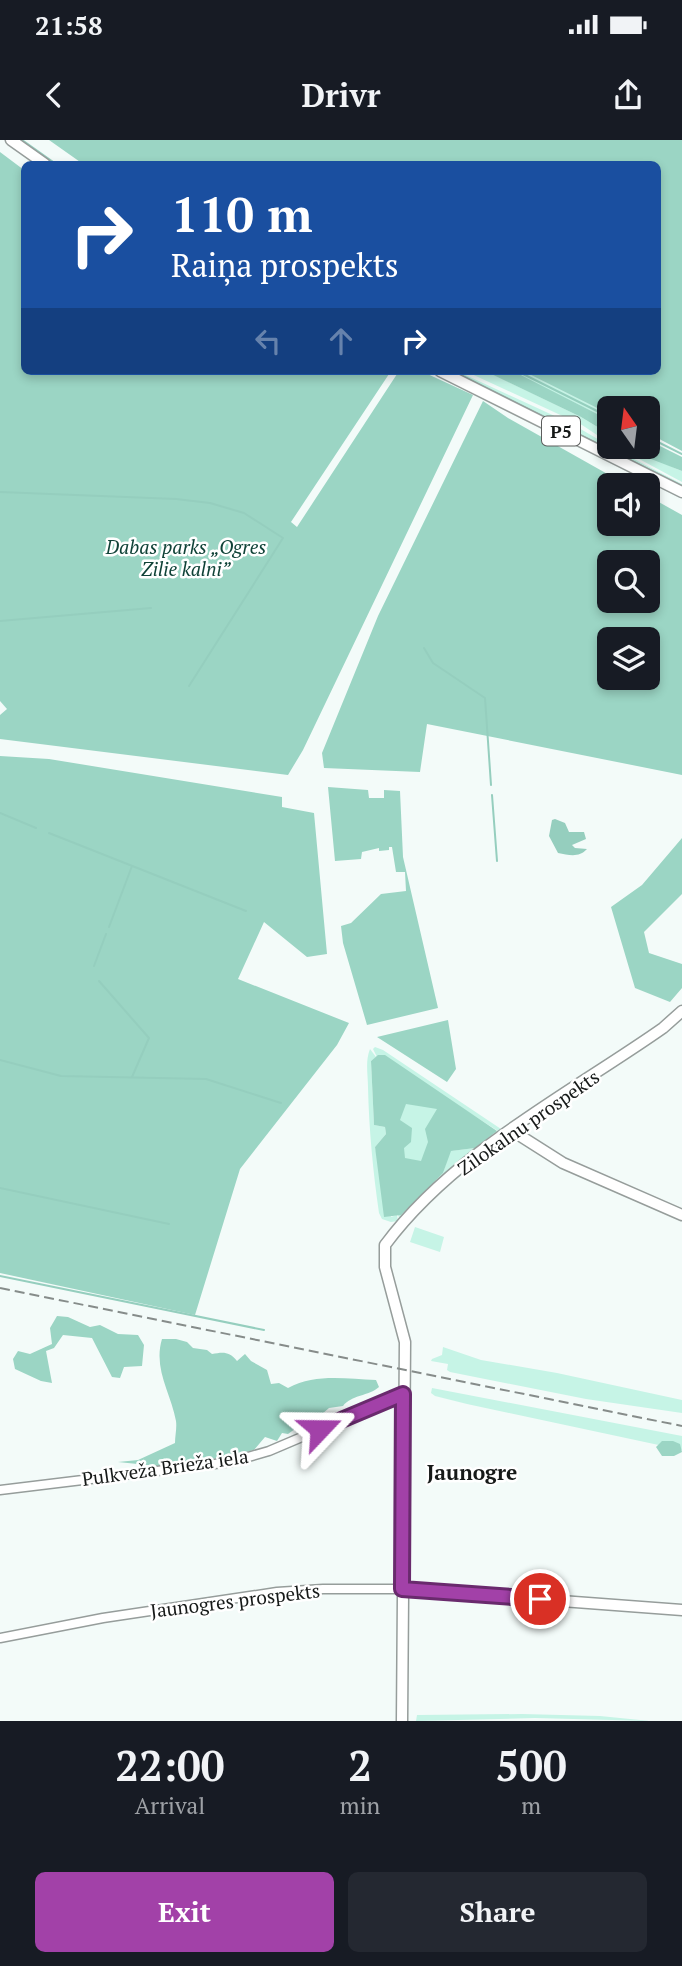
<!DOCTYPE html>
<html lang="en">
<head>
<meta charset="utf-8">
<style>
	body { margin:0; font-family:"PT Serif",serif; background:#242831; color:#f1f3f6; height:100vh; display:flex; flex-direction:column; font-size:26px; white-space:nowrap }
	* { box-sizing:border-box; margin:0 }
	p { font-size:23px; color:#9ea1a6 }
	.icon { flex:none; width:38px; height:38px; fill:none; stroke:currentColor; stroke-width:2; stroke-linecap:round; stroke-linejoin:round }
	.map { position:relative; height:1581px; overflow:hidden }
	.drawer { display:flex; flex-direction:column; background:#171b24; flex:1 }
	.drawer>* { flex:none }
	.top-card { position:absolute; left:21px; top:21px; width:640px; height:214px; border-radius:10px; box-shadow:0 4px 10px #0003; background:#1a4fa0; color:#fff; overflow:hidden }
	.needle { width:46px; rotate:346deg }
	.fabs { position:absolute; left:597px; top:256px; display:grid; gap:14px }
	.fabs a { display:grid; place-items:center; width:63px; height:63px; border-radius:10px; background:#171b24; box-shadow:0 4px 10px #0003; font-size:35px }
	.pin { position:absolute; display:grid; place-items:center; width:60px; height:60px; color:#fff; margin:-30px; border:4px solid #fff; border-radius:50%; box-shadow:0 2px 7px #0007 }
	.me { position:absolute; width:77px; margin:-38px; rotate:67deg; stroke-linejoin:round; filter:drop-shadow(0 0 5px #0008) }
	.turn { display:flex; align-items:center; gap:24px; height:147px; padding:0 35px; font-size:32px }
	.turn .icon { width:91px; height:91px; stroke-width:2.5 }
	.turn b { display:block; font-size:49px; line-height:60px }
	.lanes { display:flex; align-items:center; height:66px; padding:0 35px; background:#0003; justify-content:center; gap:35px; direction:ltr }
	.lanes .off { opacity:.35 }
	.eta { display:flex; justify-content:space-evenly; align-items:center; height:119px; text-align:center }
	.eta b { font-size:42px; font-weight:700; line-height:49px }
	.action { display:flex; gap:14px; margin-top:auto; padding:14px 35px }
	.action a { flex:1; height:80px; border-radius:10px; background:#a241a8; color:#fff; font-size:28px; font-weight:700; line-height:80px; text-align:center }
	.action a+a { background:#242831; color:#f1f3f6 }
	.status { display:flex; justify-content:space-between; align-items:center; height:49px; padding:0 35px; background:#171b24; direction:ltr }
	.status svg { height:19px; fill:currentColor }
	header { display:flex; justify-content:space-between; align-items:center; height:91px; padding:0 35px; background:#171b24; font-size:32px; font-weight:700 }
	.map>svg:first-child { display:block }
</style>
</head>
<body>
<div class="status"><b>21:58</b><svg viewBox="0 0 49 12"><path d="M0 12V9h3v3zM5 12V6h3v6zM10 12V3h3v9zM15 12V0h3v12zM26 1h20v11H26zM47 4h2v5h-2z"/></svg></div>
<header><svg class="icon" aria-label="back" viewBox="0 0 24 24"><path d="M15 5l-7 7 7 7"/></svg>Drivr<svg class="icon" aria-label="share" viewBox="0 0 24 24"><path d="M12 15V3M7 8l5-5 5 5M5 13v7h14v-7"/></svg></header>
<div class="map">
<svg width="682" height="1581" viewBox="0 0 682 1581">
	<rect width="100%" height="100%" fill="#f3fbf9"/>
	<path fill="#c6f4e6" d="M450 231H457L572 284 613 308 682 344V347Z
		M465 231H523L609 274V280L515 233 488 232 581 277 609 294V303L582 285Z
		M615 306C637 306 661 323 682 331V342Z
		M375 907 383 910 501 989V993L379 915 377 917 373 909Z
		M370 909 376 917 371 921 374 985 385 987 386 994 375 1007 391 1077 397 1075 398 1081 391 1082 382 1079 379 1073C373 1031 369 990 368 947 368 935 365 921 370 909Z
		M422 957 465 980 414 1030 397 1023 395 963Z
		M497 991 501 995 400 1080 398 1075 443 1033 450 1011 475 1008Z
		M415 1087 444 1097 440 1112 410 1102Z
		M443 1207 481 1220 557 1233 682 1260V1273L586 1259 450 1232 447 1230 448 1224 431 1221 432 1219 442 1215Z
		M432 1248 682 1296V1310L467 1264 435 1256 431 1253Z
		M522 1574 600 1576 650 1581 535 1578 416 1581 417 1575Z"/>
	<path fill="#9bd5c4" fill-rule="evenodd" d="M49 0H682V311L648 293V268H609V274L523 231H658V24H83Z
		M0 12 24 30V231H391L291 382 297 387 399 231H421L473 255 303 610 288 635 0 599V575L7 569 0 561Z
		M485 231 515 232 609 280V294L581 277Z
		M483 261 508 278 627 345H609V383H648V356L682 375V635L427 584 420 632 324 628 322 613 378 476ZM609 422H648V460H609ZM609 499H648V537H609Z
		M648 300 682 317V331L651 319 630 306H648Z
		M0 616 49 619 282 657V667L314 673 327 814 307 817 264 782 238 839 349 883 337 905 240 1029 195 1175 0 1133Z
		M328 647 368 650 369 658H384V650L400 651 403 717 438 868 367 885 343 803 341 786 351 783 381 754 406 751 405 732H396L392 707H389V710L379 711V708L362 712 361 719 335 721Z
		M682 698V754L644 792 649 813 682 824V848L670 862 635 848 611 767 642 745Z
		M448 880 456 929 447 942 377 897Z
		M378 915H385L497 991 475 1008 451 1011 443 1033 401 1075 384 1077 375 1007 386 994 385 987 374 985 371 921ZM406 964 437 969 425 989 428 1002 421 1021 405 1018 404 1008 411 1002 412 988 400 980Z
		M57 1176 68 1177 90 1187 100 1185 118 1194 138 1195 144 1205 142 1226 124 1227 120 1238 112 1237 92 1198 63 1195 54 1208 46 1211 52 1243 41 1241 15 1229 13 1219 18 1211 30 1214 52 1204 50 1188Z
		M162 1199H176L187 1202 193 1208 207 1210 212 1214C223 1212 229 1211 237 1221L245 1214 251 1221 267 1230 271 1244 279 1243 288 1248C316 1233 346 1239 376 1240L379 1247C369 1256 351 1255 343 1266L329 1268 315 1280 307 1281 304 1286H299L288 1294 282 1293 277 1301 265 1297 254 1310 227 1317 157 1326 118 1322 138 1320 175 1303C175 1296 177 1288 176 1281 171 1253 153 1229 162 1199Z
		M662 1301H673L680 1304 682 1312 674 1316H662L656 1307Z"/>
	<path fill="#95cebe" d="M555 679 565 683 569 692H584L586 699 572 705 575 708 587 709C579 718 569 715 558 713L549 696 552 680Z"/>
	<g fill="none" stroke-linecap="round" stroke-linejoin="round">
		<path stroke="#95cebe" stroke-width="2" d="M22 0 56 24
			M453 231 682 346
			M517 231 609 277
			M648 297 682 314
			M0 352 176 359 210 363 244 373 283 398 189 546
			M0 481 151 468
			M424 508 433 523 485 558 491 645
			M492 655 497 721
			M0 673 36 688
			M49 693 246 771
			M109 787 132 726
			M94 826 106 794
			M99 841 149 898 132 937
			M0 920 61 936 206 939 281 963
			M0 1048 169 1084
			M0 1136 264 1190"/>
		<g stroke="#969d9b" stroke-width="11">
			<path id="minor" d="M0 1350 231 1322 269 1311 403 1254
				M0 1498 103 1478 277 1452 323 1449H402"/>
		</g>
		<g stroke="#969d9b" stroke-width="13">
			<path id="major" d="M11 0 45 24
				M440 231 682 352
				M511 990 563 1023 682 1075
				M402 1449 682 1470
				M402 1581 405 1202 385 1127V1105C454 1012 569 954 663 888L682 871"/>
		</g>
		<use href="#minor" stroke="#fff" stroke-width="8"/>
		<use href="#major" stroke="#fff" stroke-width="10"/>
		<path stroke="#868c8a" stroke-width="2" stroke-dasharray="10 5" stroke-linecap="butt" d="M0 1148 682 1286"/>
	</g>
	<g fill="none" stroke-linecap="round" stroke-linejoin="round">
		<g stroke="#692a6d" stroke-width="18">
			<path id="route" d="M320 1289 403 1254 402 1449 540 1459"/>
		</g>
		<use href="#route" stroke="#a241a8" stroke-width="12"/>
	</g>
	<g text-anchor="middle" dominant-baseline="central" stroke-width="5" stroke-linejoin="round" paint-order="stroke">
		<rect fill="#fff" stroke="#5c5e5d" stroke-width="2" x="542" y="276.5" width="38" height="29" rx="5"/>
		<g font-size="18" font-weight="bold" fill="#161918">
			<text x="561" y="291">P5</text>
		</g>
		<g font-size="19" font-style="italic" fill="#0f4237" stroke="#fff">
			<text x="186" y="406">Dabas parks „Ogres<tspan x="186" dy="22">Zilie kalni”</tspan></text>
		</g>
		<g font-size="19" fill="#161918" stroke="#fff">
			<text transform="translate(528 982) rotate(-35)">Zilokalnu prospekts</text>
			<text transform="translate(165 1327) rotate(-8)">Pulkveža Brieža iela</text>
			<text transform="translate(235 1460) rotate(-7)">Jaunogres prospekts</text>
		</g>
		<g font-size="21" font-weight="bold" fill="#161918" stroke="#fff">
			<text x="472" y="1332">Jaunogre</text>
		</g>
	</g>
</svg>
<div class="fabs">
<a><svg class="needle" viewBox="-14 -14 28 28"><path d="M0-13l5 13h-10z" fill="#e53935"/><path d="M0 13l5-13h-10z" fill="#9ea1a6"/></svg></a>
<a><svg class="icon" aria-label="sound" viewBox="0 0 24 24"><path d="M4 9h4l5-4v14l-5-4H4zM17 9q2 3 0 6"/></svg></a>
<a><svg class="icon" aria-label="search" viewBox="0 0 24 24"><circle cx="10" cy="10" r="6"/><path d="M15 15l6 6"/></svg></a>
<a><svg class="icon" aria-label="layers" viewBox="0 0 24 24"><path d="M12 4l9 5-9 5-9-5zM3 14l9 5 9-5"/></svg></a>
</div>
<div class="pin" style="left:540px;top:1459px;background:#d93025"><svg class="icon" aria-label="arrive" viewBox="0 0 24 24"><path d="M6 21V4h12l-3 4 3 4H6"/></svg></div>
<svg class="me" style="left:320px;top:1289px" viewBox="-20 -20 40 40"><path d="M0-17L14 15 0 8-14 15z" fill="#a241a8" stroke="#fff" stroke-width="4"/></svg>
<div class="top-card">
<div class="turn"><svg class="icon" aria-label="right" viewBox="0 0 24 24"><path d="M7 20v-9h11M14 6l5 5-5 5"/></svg><div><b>110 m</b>Raiņa prospekts</div></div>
<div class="lanes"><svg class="icon off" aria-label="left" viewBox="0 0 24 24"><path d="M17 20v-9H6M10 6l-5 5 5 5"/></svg><svg class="icon off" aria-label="ahead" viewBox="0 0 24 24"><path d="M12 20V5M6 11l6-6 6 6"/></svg><svg class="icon" aria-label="right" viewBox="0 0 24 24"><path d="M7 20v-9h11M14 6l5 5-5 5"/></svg></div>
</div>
</div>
<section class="drawer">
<div class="eta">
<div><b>22:00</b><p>Arrival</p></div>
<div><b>2</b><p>min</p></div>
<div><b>500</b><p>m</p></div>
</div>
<div class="action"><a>Exit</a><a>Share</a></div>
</section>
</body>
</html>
